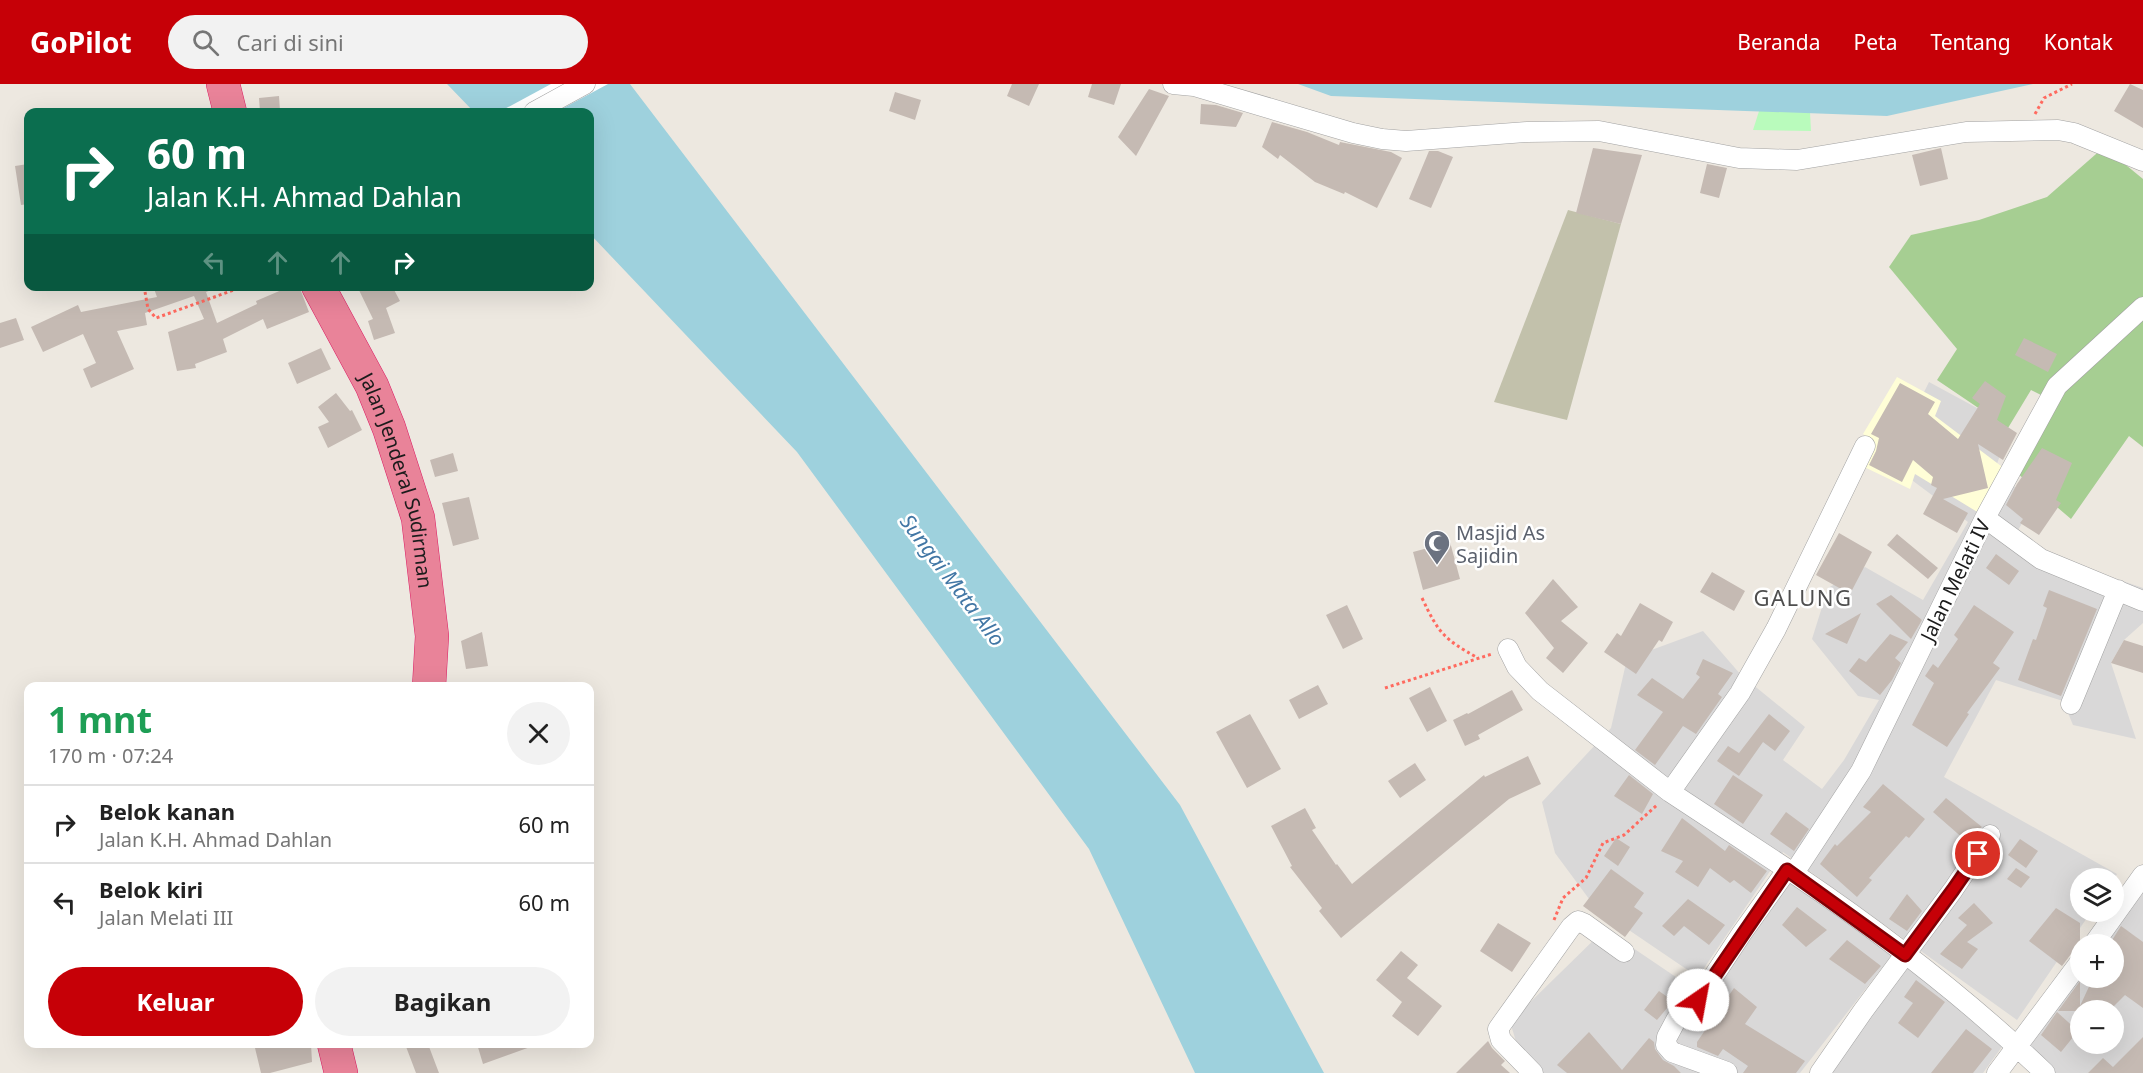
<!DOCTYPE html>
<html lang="id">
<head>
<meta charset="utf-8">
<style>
	body { margin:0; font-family:"Noto Sans",sans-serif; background:#f2f2f2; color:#222; height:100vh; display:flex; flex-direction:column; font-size:22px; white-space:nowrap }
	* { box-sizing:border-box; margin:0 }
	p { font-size:20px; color:#767676 }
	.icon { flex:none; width:33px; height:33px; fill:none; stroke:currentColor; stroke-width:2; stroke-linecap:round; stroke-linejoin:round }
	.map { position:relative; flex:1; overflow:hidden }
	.panel { position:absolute; left:24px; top:598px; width:570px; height:366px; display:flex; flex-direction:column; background:#fff; border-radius:12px; box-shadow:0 6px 24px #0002 }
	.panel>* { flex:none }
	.top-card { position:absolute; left:24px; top:24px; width:570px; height:183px; border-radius:12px; box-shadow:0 6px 24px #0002; background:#0b6e4f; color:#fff; overflow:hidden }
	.fabs { position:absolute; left:2070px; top:784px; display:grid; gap:12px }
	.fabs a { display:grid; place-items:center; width:54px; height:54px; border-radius:50%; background:#fff; box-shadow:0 6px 24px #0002; font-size:30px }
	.pin { position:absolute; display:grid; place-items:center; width:51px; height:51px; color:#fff; margin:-26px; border:3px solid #fff; border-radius:50%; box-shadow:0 2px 6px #0007 }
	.me { position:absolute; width:66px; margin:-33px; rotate:33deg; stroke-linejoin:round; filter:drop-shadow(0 0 4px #0008) }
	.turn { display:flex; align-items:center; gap:21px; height:126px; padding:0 24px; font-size:27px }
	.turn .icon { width:78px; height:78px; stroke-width:2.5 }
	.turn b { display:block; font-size:42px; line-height:51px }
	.lanes { display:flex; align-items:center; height:57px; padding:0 24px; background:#0003; justify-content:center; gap:30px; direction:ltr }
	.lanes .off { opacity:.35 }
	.round { display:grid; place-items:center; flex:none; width:63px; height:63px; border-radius:32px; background:#f2f2f2 }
	.summary { display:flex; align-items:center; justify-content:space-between; height:102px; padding:0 24px }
	h1 { font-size:36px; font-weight:700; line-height:45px; color:#1e9e55 }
	.primary-button { display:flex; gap:12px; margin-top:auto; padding:12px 24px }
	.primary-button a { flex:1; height:69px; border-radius:36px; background:#c60007; color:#fff; font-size:24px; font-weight:700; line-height:69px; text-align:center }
	.primary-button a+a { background:#f2f2f2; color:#222 }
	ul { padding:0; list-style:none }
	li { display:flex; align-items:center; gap:18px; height:78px; padding:0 24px; border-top:2px solid #e0e0e0 }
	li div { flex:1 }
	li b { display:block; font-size:22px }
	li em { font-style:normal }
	header { display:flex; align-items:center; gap:36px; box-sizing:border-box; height:84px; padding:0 30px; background:#c60007; color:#fff }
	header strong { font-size:28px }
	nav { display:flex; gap:33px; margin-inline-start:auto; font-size:21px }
	.search { width:420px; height:54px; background:#f2f2f2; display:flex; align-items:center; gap:15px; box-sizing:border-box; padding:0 21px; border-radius:33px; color:#767676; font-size:22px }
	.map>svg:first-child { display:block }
</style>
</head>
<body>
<header>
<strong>GoPilot</strong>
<div class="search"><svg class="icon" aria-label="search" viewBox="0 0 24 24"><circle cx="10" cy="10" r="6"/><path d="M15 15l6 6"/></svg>Cari di sini</div>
<nav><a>Beranda</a><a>Peta</a><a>Tentang</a><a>Kontak</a></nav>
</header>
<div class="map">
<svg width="2143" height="989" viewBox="0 0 2143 989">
	<rect width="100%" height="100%" fill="#ede8e0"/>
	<path fill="#d9d8d8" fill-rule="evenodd" d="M1929 298 1977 324 2006 355 1994 388 2035 417 2014 453 2114 494 2143 504V539L2124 556 2111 579 2136 655 2073 641 2063 617 1996 596 1944 693 2117 790 2114 795H2080V828H2091L2017 936 1783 768 1698 893 1595 823 1555 769 1542 718 1611 644 1627 575 1703 547 1741 591 1805 643 1783 676 1822 705 1844 676 1879 616 1858 612 1812 555 1828 504 1865 483 1923 516 1968 438 1889 379Z
		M2143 787V989H2055L2020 957 2080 873V894H2114V861H2089ZM2080 927H2114V960H2080Z
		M1784 792 1892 871 1800 989H1541L1519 967 1510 938 1605 845 1701 910Z
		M1902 875 2004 960 1983 989H1809Z"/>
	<path fill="#fffed7" d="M1897 293 1941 317 1935 332 2005 385 1979 429 1915 390 1910 405 1860 381 1872 357 1863 350Z"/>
	<path fill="#c2c1ab" d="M1568 126 1621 140 1567 336 1494 318Z"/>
	<path fill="#a6ce92" d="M2104 63 2143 95V363L2129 352 2071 435 2010 383 2053 317 2031 306 2008 344 1937 296 1957 265 1889 183 1911 151 1979 136 2047 113Z"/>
	<path fill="#b9fbbc" d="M1760 24 1810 28 1811 47 1753 46Z"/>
	<path fill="#9ed1dd" d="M447 0H630L1180 721 1324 989H1195L1089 765 797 368 590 150V28H474Z
		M1298 0H2033L1887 32 1331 12Z"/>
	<path fill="#fff" d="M551 0H608L556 28H499Z"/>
	<path fill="#c5bab3" d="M1012 0H1039L1029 22 1007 12Z
		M1092 0H1121L1114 21 1088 13Z
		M2130 0 2143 6V44L2114 27Z
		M1149 5 1169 12 1136 72 1118 53Z
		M895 8 921 16 915 36 889 27Z
		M279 12 280 27 260 28 259 14Z
		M1201 20 1216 21 1243 29 1236 43 1200 40Z
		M1272 38 1307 48 1339 61 1340 58 1391 68 1402 74 1377 124 1345 108 1344 110 1315 98 1280 71 1278 75 1262 63Z
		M1593 64 1642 71 1621 140 1576 129Z
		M1941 64 1948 95 1920 102 1912 71Z
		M1429 67H1438L1453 73 1431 124 1409 115Z
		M28 80V120L21 121 15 82Z
		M1707 80 1727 84 1719 114 1700 109Z
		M153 202H214V205L206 208 217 239 257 220 256 217 291 202H299L309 228 267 245 263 235 223 255 227 268 195 280 196 284 177 287 168 248 204 235 194 212 145 229 147 241 117 247 134 285 91 304 83 285 96 279 83 250 43 268 31 243 78 221 81 228 157 213Z
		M357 202H392L400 217 386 224 395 249 374 256 368 237 373 235Z
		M16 234 24 256 0 264V239Z
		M2024 254 2057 270 2048 288 2015 271Z
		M321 264 331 285 297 300 288 279Z
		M1985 297 2006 312 1997 336 2017 349 2003 376 1978 360 1988 404 1943 415 1968 429 1957 449 1923 430 1937 404 1931 401 1933 393 1913 376 1902 398 1869 381 1876 367 1879 354 1871 350 1900 299 1935 318 1928 330 1958 355 1980 320 1972 314Z
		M336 309 350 327 352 326 362 346 328 364 318 343 329 338 318 323Z
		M2042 364 2072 379 2056 416 2061 419 2039 451 2020 439 2023 435 2006 421 2017 400Z
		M453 369 458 387 435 393 430 376Z
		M469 413 479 455 453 462 442 419Z
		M1839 449 1872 468 1850 510 1816 491Z
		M1897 450 1938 484 1928 495 1887 461Z
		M1450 458 1460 495 1423 506 1413 468Z
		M1996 470 2019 487 2009 501 1986 484Z
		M1712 488 1745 507 1734 527 1700 508Z
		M1553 495 1578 523 1561 537 1588 559 1563 589 1546 574 1554 564 1525 529Z
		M2049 506 2097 525 2061 612 2018 596 2033 555 2036 556 2047 524 2043 522Z
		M1891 511 1922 536 1911 555 1876 520Z
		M1640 519 1673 538 1662 558 1659 556 1636 590 1604 568 1617 549 1621 552Z
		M1347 521 1363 555 1343 565 1326 531Z
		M1974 521 2014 548 1993 579 2000 584 1967 629 1969 630 1947 663 1912 641 1934 599 1925 592 1933 580 1938 584 1958 555 1954 551Z
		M1861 529 1847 560 1825 550Z
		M482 548 488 582 466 585 461 557Z
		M1890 550 1908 558 1895 574 1901 579 1892 596 1880 611 1849 587 1859 574 1866 578Z
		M2124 556 2143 562V589L2111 579Z
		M1703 575 1733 589 1718 610 1722 613 1696 650 1683 642 1655 681 1635 666 1663 628 1637 611 1652 594 1683 615 1700 593 1696 590Z
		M1318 601 1328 620 1299 635 1289 616Z
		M1430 603 1447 637 1427 648 1409 614Z
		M1512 606 1523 626 1478 651 1480 655 1465 662 1453 636 1467 629 1468 630Z
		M1250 630 1281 685 1247 704 1216 648Z
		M1769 630 1790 647 1775 667 1763 658 1739 692 1717 677 1728 662 1739 669Z
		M1528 672 1541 700 1509 715 1341 854 1319 827 1322 824 1290 783 1292 782 1271 742 1305 724 1316 744 1312 746 1336 781 1337 780 1352 800 1484 691 1485 693Z
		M1415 679 1426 696 1400 714 1388 697Z
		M1629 691 1653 710 1642 730 1614 712Z
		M1733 691 1763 711 1743 740 1714 720Z
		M1883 700 1925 735 1909 754 1906 752 1869 794 1872 796 1857 813 1820 780 1835 760 1837 762 1871 728 1863 723Z
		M1946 714 1982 743 1965 756 1933 728Z
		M1786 728 1809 745 1794 767 1770 750Z
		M1682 734 1725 767 1729 761 1767 787 1751 809 1734 796 1730 799 1710 784 1698 803 1675 788 1683 777 1661 767Z
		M1616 754 1630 763 1618 782 1604 772Z
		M2020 755 2038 767 2026 784 2008 771Z
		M2016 784 2030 793 2021 804 2007 795Z
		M1611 785 1644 809 1634 823 1643 829 1625 853 1583 822Z
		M1907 810 1922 827 1907 847 1889 835Z
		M1688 815 1725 841 1709 861 1684 842 1674 852 1662 842Z
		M1974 819 1993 839 1967 858 1978 865 1962 885 1940 870 1967 841 1958 834Z
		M1797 823 1827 846 1806 863 1782 841Z
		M2056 824 2080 839V866L2071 870 2062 882 2029 857Z
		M1498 839 1531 859 1512 888 1480 867Z
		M2121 842 2143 858V924L2125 911 2109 927H2058L2080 897V922L2093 894H2114V861H2109Z
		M1847 856 1881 882 1865 900 1829 875Z
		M1401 867 1418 881 1407 894 1442 922 1418 952 1392 932 1402 918 1376 896Z
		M1916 896 1945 918 1918 954 1898 939 1913 919 1904 913Z
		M1734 904 1757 923 1745 940 1805 977 1796 989H1743L1748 982 1723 965 1718 972 1697 963V958Z
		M1659 907 1673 917 1657 936 1644 926Z
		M2057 928 2078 947 2061 968 2041 951Z
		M1966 945 1992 965 1973 989H1931Z
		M1589 948 1622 986 1649 954 1654 958 1655 965 1663 976 1674 982 1681 989H1567L1557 981Z
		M2143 953V989H2088L2103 974 2113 983Z
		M1488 957 1492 964 1505 977 1501 981 1510 989H1456Z
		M270 960H311L312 978 270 989H261L255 964Z
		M405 960H428L439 989H416Z
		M477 960H533V962L483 980Z"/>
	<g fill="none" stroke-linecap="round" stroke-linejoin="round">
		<g stroke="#a2a2a2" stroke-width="21">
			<path id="street" d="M1173 0 1194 2 1353 49 1382 55 1406 57 1527 48 1599 47 1739 74 1797 76 1966 48 2058 46 2074 49 2143 77
				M534 28 585 0
				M1865 362 1776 545 1740 609 1670 708C1712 736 1754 763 1796 791 1883 850 1969 916 2045 989
				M1985 434 2041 475 2143 517
				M1508 565 1517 583 1540 607 1670 708
				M2071 620 2118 506
				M1794 789 1861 687 1985 434 2057 302 2143 223
				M2093 861 2143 791
				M1727 988 1672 968 1666 961 1667 953 1676 936 1698 916 1742 849 1787 786
				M1533 989 1501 956 1498 945 1571 843 1578 837 1585 840 1624 868
				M1820 989 1863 927 1953 806 1990 751
				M1997 989 2080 878"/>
		</g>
		<g stroke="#db1d64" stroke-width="34">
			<g id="highway">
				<path d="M223 0 230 28"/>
				<path id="s1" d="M318 202 372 302 389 344 418 434 432 552 429 603"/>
				<path d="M334 960 341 989"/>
			</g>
		</g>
		<path stroke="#ff6a5f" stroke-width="3" stroke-dasharray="3 3" stroke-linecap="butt" d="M2035 30 2044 14 2072 0
			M144 202 148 225 156 234 245 202
			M1422 514C1439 550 1444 555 1478 574
			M1385 604 1492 570
			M1554 836 1563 814 1586 794 1603 759 1624 751 1657 721"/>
		<use href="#street" stroke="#fff" stroke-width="20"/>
		<use href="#highway" stroke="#e98399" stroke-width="33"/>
	</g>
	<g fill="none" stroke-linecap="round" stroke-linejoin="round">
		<g stroke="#810005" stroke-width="15">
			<path id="route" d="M1698 916 1787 786 1905 871 1953 806 1978 770"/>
		</g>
		<use href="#route" stroke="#c60007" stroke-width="10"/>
	</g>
	<defs>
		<g id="mosque-pin" transform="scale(1.35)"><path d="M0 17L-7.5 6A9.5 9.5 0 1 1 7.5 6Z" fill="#6b7280" stroke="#fff"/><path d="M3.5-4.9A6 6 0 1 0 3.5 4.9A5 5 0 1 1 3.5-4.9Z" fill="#fff"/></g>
	</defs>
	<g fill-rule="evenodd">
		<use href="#mosque-pin" x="1437" y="459"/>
	</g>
	<g text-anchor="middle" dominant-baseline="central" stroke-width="5" stroke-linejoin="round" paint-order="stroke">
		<g font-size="20" fill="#1b1b1b" stroke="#fff">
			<text stroke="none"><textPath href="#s1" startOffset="212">Jalan Jenderal Sudirman</textPath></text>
			<text transform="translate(1955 496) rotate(-64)">Jalan Melati IV</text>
		</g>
		<g font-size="20" fill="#5b616d" stroke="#fff" text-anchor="start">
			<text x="1456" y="448">Masjid As<tspan x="1456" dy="23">Sajidin</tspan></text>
		</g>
		<g font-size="21" font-style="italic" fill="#4277a5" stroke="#fff">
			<text transform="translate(953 496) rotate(53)">Sungai Mata Allo</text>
		</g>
		<g font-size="22" letter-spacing="1.5" fill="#4e4e4e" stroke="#fff">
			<text x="1803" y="513">GALUNG</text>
		</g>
	</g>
</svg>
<div class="fabs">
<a><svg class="icon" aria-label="layers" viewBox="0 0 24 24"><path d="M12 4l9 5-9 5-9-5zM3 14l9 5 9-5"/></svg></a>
<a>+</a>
<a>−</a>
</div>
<div class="pin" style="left:1978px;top:770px;background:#d93025"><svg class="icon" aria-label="arrive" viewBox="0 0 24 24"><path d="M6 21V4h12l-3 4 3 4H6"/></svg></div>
<svg class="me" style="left:1698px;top:916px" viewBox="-20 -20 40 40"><circle r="19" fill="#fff"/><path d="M0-13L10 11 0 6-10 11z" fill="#c60007"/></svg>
<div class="top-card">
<div class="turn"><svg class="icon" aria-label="right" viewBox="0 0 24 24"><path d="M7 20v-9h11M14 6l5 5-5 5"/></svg><div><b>60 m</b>Jalan K.H. Ahmad Dahlan</div></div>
<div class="lanes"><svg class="icon off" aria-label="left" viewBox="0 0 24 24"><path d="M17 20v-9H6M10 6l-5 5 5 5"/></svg><svg class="icon off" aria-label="ahead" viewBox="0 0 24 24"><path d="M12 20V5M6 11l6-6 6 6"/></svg><svg class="icon off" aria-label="ahead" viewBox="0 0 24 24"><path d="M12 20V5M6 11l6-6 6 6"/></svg><svg class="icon" aria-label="right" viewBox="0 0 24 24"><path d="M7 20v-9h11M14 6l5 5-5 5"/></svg></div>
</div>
<section class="panel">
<div class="summary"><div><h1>1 mnt</h1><p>170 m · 07:24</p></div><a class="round"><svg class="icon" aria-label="close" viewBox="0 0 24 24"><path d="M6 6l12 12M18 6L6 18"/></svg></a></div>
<ul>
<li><svg class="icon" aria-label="right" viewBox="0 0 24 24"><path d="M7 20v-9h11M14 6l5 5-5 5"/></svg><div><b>Belok kanan</b><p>Jalan K.H. Ahmad Dahlan</p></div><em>60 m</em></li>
<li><svg class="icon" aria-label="left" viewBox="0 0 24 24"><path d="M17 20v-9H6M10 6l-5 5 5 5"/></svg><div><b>Belok kiri</b><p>Jalan Melati III</p></div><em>60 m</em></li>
</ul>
<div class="primary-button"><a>Keluar</a><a>Bagikan</a></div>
</section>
</div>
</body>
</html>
